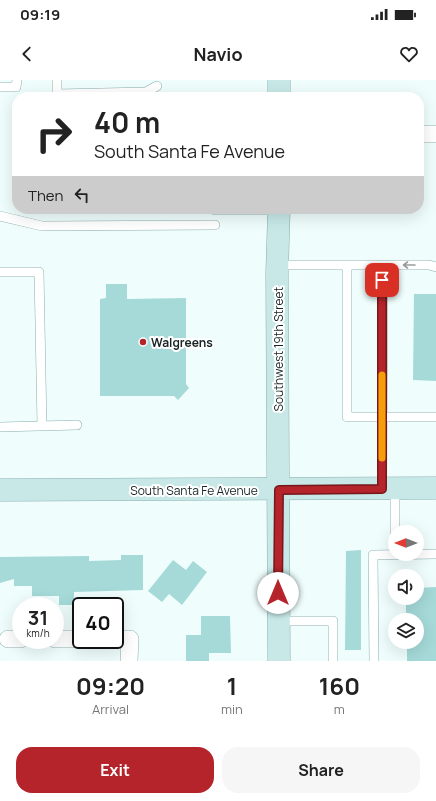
<!DOCTYPE html>
<html lang="en">
<head>
<meta charset="utf-8">
<style>
	body { margin:0; font-family:Manrope,sans-serif; background:#f6f6f6; color:#222; height:100vh; display:flex; flex-direction:column; font-size:15px; white-space:nowrap }
	* { box-sizing:border-box; margin:0 }
	p { font-size:13px; color:#767676 }
	.icon { flex:none; width:22px; height:22px; fill:none; stroke:currentColor; stroke-width:2; stroke-linecap:round; stroke-linejoin:round }
	.map { position:relative; height:581px; overflow:hidden }
	.details { display:flex; flex-direction:column; background:#fff; flex:1 }
	.details>* { flex:none }
	.guide { position:absolute; left:12px; top:12px; width:412px; height:122px; border-radius:16px; box-shadow:0 4px 16px #0002; background:#fff; color:#222; overflow:hidden }
	.needle { width:26px; rotate:270deg }
	.fabs { position:absolute; left:388px; top:445px; display:grid; gap:8px }
	.fabs a { display:grid; place-items:center; width:36px; height:36px; border-radius:50%; background:#fff; box-shadow:0 4px 16px #0002; font-size:20px }
	.speed { position:absolute; left:12px; top:517px; display:flex; gap:8px; font-size:20px; font-weight:700; text-align:center }
	.speed>* { display:grid; place-content:center; width:52px; height:52px; border-radius:50%; background:#fff; box-shadow:0 4px 16px #0002; line-height:1 }
	.speed small { font-size:10px; font-weight:400 }
	.speed .limit { border:2px solid #111; border-radius:6px; background:#fff; color:#111 }
	.pin { position:absolute; display:grid; place-items:center; width:34px; height:34px; color:#fff; margin:-17px; border-radius:8px; box-shadow:0 2px 6px #0006 }
	.me { position:absolute; width:44px; margin:-22px; rotate:0deg; stroke-linejoin:round; filter:drop-shadow(0 0 3px #0008) }
	.turn { display:flex; align-items:center; gap:14px; height:84px; padding:0 16px; font-size:18px }
	.turn .icon { width:52px; height:52px; stroke-width:2.5 }
	.turn b { display:block; font-size:28px; line-height:34px }
	.then { display:flex; align-items:center; height:38px; padding:0 16px; background:#0003; gap:8px; font-size:15px }
	.eta { display:flex; justify-content:space-evenly; align-items:center; height:68px; text-align:center }
	.eta b { font-size:24px; font-weight:700; line-height:28px }
	.cta { display:flex; gap:8px; margin-top:auto; padding:8px 16px }
	.cta a { flex:1; height:46px; border-radius:16px; background:#b5242a; color:#fff; font-size:16px; font-weight:700; line-height:46px; text-align:center }
	.cta a+a { background:#f6f6f6; color:#222 }
	.status { display:flex; justify-content:space-between; align-items:center; height:28px; padding:0 20px; background:#fff; direction:ltr }
	.status svg { height:11px; fill:currentColor }
	header { display:flex; justify-content:space-between; align-items:center; height:52px; padding:0 16px; background:#fff; font-size:18px; font-weight:700 }
	.map>svg:first-child { display:block }
</style>
</head>
<body>
<div class="status"><b>09:19</b><svg viewBox="0 0 49 12"><path d="M0 12V9h3v3zM5 12V6h3v6zM10 12V3h3v9zM15 12V0h3v12zM26 1h20v11H26zM47 4h2v5h-2z"/></svg></div>
<header><svg class="icon" aria-label="back" viewBox="0 0 24 24"><path d="M15 5l-7 7 7 7"/></svg>Navio<svg class="icon" aria-label="heart" viewBox="0 0 24 24"><path d="M12 20l-8-8c-3-5 5-10 8-4 3-6 11-1 8 4z"/></svg></header>
<div class="map">
<svg width="436" height="581" viewBox="0 0 436 581">
	<rect width="100%" height="100%" fill="#effefd"/>
	<path fill="#a5dad9" d="M106 204H127V219L186 218V304L189 308 178 320 174 316H100V219L106 218Z
		M414 214H436V301L413 300Z
		M361 470V570H345L346 471Z
		M121 475H143V510L74 512V525H59V516H32V506H14V499L0 503V477L89 476V481L121 480Z
		M173 480 186 490 193 481 207 492 182 525 169 514 162 522 148 511Z
		M436 507V581H407V562H417V540H406V518H417V508Z
		M201 536H230L231 573H209V581H186V555H201Z"/>
	<g fill="none" stroke-linecap="round" stroke-linejoin="round">
		<g stroke="#8badad" stroke-width="10">
			<path id="lane" d="M57 0V14L146 12 157 6
				M0 7H16L17 0
				M214 130H279
				M0 136 42 146 215 145
				M277 185H347V337H436
				M347 185H383L382 408
				M383 185H429L436 187
				M0 192H39L42 346
				M0 347 77 345
				M395 409V475
				M278 541H333V581
				M374 581 373 475 436 474"/>
		</g>
		<g stroke="#8badad" stroke-width="18">
			<path id="street" d="M419 54H436
				M8 559H21
				M55 559H81
				M115 559H130L129 581"/>
		</g>
		<g stroke="#8badad" stroke-width="23">
			<path id="secondary" d="M279 0V17
				M279 129 277 193 279 581
				M0 410 436 408"/>
		</g>
		<use href="#lane" stroke="#fff" stroke-width="9"/>
		<use href="#street" stroke="#fff" stroke-width="17"/>
		<use href="#secondary" stroke="#c8e8e8" stroke-width="22"/>
	</g>
	<defs><path id="oneway-shaft" d="M-6 0H5M1.5-3L5.5 0L1.5 3" fill="none" stroke-width="1.6" stroke-linecap="round" stroke-linejoin="round"/></defs>
	<use stroke="#979d9d" href="#oneway-shaft" transform="translate(409 185) rotate(-180)"/>
	<g fill="none" stroke-linecap="round" stroke-linejoin="round">
		<g stroke="#76171b" stroke-width="10">
			<path id="route" d="M278 513 279 410 382 409V200"/>
		</g>
		<use href="#route" stroke="#b5242a" stroke-width="7"/>
		<path stroke="#f59e0b" stroke-width="7" d="M382 295V378"/>
	</g>
	<circle fill="#b5242a" stroke="#fff" stroke-width="1.5" cx="143" cy="262" r="4"/>
	<g text-anchor="middle" dominant-baseline="central" stroke-width="4" stroke-linejoin="round" paint-order="stroke">
		<g font-size="12" font-weight="bold" fill="#182525" stroke="#fff" text-anchor="start">
			<text x="151" y="262">Walgreens</text>
		</g>
		<g font-size="12" fill="#182525" stroke="#fff">
			<text transform="translate(278 269) rotate(-90)">Southwest 19th Street</text>
			<text x="194" y="410">South Santa Fe Avenue</text>
		</g>
	</g>
</svg>
<div class="fabs">
<a><svg class="needle" viewBox="-14 -14 28 28"><path d="M0-13l5 13h-10z" fill="#e53935"/><path d="M0 13l5-13h-10z" fill="#767676"/></svg></a>
<a><svg class="icon" aria-label="sound" viewBox="0 0 24 24"><path d="M4 9h4l5-4v14l-5-4H4zM17 9q2 3 0 6"/></svg></a>
<a><svg class="icon" aria-label="layers" viewBox="0 0 24 24"><path d="M12 4l9 5-9 5-9-5zM3 14l9 5 9-5"/></svg></a>
</div>
<div class="speed"><div>31<small>km/h</small></div><div class="limit">40</div></div>
<div class="pin" style="left:382px;top:200px;background:#d93025"><svg class="icon" aria-label="arrive" viewBox="0 0 24 24"><path d="M6 21V4h12l-3 4 3 4H6"/></svg></div>
<svg class="me" style="left:278px;top:513px" viewBox="-20 -20 40 40"><circle r="19" fill="#fff"/><path d="M0-13L10 11 0 6-10 11z" fill="#b5242a"/></svg>
<div class="guide">
<div class="turn"><svg class="icon" aria-label="right" viewBox="0 0 24 24"><path d="M7 20v-9h11M14 6l5 5-5 5"/></svg><div><b>40 m</b>South Santa Fe Avenue</div></div>
<div class="then">Then<svg class="icon" aria-label="left" viewBox="0 0 24 24"><path d="M17 20v-9H6M10 6l-5 5 5 5"/></svg></div>
</div>
</div>
<section class="details">
<div class="eta">
<div><b>09:20</b><p>Arrival</p></div>
<div><b>1</b><p>min</p></div>
<div><b>160</b><p>m</p></div>
</div>
<div class="cta"><a>Exit</a><a>Share</a></div>
</section>
</body>
</html>
